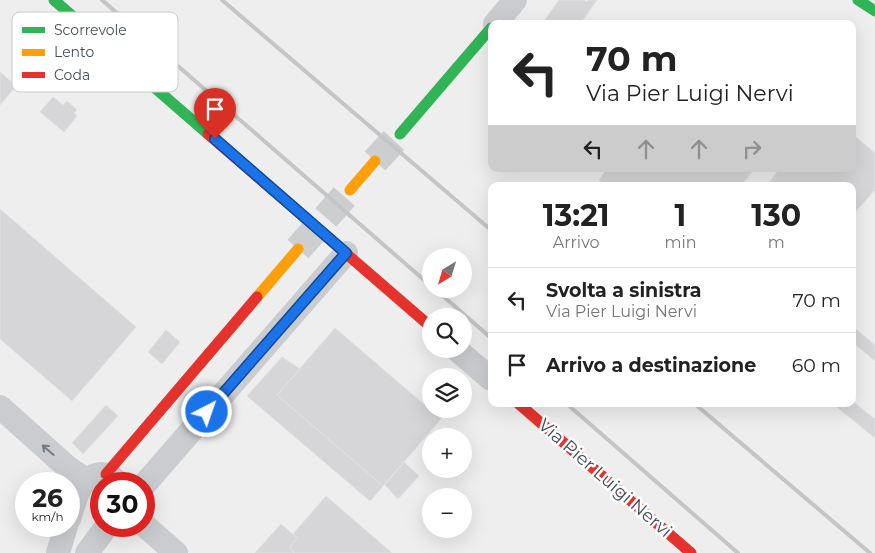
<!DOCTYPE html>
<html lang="it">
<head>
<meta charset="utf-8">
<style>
	body { margin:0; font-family:Montserrat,sans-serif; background:#f2f2f2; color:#222; height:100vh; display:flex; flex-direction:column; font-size:19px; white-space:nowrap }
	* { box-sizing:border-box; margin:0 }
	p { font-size:16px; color:#767676 }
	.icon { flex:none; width:28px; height:28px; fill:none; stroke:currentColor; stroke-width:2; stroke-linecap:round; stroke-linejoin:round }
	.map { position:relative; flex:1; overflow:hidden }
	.panel { position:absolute; left:488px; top:182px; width:368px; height:225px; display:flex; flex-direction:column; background:#fff; border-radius:10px; box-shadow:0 5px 20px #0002 }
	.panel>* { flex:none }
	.hud { position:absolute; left:488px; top:20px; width:368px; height:152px; border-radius:10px; box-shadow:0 5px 20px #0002; background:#fff; color:#222; overflow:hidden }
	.needle { width:32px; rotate:218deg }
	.buttons { position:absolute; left:422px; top:248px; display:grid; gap:10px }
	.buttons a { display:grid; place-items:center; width:50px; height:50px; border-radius:50%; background:#fff; box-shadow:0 5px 20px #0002; font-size:25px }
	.speed { position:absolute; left:15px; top:472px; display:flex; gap:10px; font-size:25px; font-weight:700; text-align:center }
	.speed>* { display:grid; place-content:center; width:65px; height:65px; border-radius:50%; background:#fff; box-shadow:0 5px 20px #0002; line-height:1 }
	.speed small { font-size:12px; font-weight:400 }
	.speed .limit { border:8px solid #d22; background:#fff; color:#111 }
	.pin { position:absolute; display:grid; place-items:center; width:42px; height:42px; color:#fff; margin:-51px -21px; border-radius:50% 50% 50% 0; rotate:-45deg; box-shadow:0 0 5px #0007 }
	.pin .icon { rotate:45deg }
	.me { position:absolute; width:55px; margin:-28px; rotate:41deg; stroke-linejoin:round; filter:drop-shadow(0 0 4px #0008) }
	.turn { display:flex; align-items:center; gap:18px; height:105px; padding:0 15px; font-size:22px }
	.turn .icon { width:65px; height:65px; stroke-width:2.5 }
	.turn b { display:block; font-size:35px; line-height:42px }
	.lanes { display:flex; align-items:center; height:48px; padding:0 15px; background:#0003; justify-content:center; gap:25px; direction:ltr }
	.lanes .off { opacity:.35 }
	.eta { display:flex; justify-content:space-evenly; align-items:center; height:85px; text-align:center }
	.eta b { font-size:30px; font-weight:700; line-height:35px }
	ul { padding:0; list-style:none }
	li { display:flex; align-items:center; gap:15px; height:65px; padding:0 15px; border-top:1px solid #e0e0e0 }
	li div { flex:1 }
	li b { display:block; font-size:19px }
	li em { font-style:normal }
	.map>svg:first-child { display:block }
</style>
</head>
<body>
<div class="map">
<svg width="875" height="553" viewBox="0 0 875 553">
	<rect width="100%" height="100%" fill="#efeeee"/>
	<path fill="#d6d6d8" stroke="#e0e0e1" d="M559 0H584L587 2 588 0H597L580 24H542Z
		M0 72 16 86 0 105Z
		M53 97 63 105 67 101 77 110 74 113 77 116 64 132 40 112Z
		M851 133 875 153V190L851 217V186H767L779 169H851Z
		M607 169H754L741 186H607L599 180Z
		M0 209 136 327 72 401 0 339Z
		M851 325 875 345V361L851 341Z
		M335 328 441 419 383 486 277 395Z
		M166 330 180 342 162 364 148 352Z
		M282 357 300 369 277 395 383 486 370 501 247 396Z
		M851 400 875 419V438L833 404H851Z
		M106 405 118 416 83 454 72 443Z
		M404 462 419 476 398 499 385 485Z
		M326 496 392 553H295L289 548 297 538 293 534Z
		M281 524 297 538 289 548 295 553H255Z"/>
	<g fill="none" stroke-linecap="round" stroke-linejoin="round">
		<path stroke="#cdced0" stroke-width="28" stroke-dasharray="28 14" stroke-linecap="butt" d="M375 161 400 134
			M298 249 350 190"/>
		<path stroke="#cacccf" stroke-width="24" d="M495 24 515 0
			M456 349 491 379
			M0 407 66 466 86 480
			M144 485 346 253
			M69 519C75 502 79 475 102 474 109 474 114 478 119 484
			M144 525 176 553
			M58 553 66 526
			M87 553 107 526"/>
		<path stroke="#30b455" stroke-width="11" d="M54 0 208 134
			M858 0 875 11
			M400 134 491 28"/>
		<path stroke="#ff9f0a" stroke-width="11" d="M350 190 375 161
			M257 297 298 249"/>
		<path stroke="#e5322d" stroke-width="11" d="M208 134 431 327
			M519 404 691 553
			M106 474 257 297"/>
		<path stroke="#c4c5c7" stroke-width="4" d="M102 0 431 286
			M222 0 491 230
			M435 289 491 338
			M567 404 738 553
			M695 404 870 553"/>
	</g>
	<defs><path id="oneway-shaft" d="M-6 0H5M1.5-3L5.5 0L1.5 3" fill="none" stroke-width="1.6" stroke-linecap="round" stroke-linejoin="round" transform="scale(1.25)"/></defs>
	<use stroke="#747b83" href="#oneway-shaft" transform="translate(48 450) rotate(-139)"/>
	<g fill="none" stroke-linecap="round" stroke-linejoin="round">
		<g stroke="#114b97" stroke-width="12">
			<path id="route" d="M207 412 346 253 215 139"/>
		</g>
		<use href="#route" stroke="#1a73e8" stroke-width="9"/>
	</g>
	<g text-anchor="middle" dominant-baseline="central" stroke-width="5" stroke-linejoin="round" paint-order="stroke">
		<g font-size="18" fill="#454f5a" stroke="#fff">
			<text transform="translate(605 478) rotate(41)">Via Pier Luigi Nervi</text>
		</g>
	</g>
	<rect x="12" y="12" width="166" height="80" rx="8" fill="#fff" stroke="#c7cace" stroke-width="1"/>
	<rect x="22" y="27" width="23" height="6" fill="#30b455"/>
	<rect x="22" y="49" width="23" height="7" fill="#ff9f0a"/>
	<rect x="22" y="72" width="23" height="6" fill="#e5322d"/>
	<g font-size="14" fill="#454f5a">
		<text x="54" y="35">Scorrevole</text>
		<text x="54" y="57">Lento</text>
		<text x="54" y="80">Coda</text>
	</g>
</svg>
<div class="buttons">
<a><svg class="needle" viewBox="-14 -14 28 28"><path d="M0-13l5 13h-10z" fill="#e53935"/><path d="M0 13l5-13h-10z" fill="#767676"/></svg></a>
<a><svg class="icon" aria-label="search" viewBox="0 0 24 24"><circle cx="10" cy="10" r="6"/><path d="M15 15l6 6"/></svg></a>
<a><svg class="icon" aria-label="layers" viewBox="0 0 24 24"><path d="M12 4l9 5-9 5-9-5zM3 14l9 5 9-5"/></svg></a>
<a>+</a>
<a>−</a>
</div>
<div class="speed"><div>26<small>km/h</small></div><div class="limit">30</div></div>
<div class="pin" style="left:215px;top:139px;background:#d93025"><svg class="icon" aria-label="arrive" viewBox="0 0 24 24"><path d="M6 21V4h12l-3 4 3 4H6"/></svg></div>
<svg class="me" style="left:207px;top:412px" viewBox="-20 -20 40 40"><circle r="17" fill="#1a73e8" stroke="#fff" stroke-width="3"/><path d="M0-11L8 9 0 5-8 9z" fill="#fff"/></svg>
<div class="hud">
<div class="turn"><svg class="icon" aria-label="left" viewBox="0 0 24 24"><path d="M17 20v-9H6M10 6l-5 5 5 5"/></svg><div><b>70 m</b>Via Pier Luigi Nervi</div></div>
<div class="lanes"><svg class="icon" aria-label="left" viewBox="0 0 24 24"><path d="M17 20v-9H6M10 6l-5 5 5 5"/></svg><svg class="icon off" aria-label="ahead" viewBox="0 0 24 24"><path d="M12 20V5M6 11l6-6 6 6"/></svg><svg class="icon off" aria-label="ahead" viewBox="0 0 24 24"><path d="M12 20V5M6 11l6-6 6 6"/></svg><svg class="icon off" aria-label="right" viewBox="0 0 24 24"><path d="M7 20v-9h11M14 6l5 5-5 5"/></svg></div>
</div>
<section class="panel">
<div class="eta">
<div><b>13:21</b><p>Arrivo</p></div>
<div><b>1</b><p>min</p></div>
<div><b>130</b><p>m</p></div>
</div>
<ul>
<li><svg class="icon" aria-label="left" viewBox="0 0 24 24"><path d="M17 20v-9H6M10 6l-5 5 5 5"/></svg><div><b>Svolta a sinistra</b><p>Via Pier Luigi Nervi</p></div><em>70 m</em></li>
<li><svg class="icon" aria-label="arrive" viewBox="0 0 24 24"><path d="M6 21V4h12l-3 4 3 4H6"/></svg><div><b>Arrivo a destinazione</b></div><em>60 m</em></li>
</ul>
</section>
</div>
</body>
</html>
